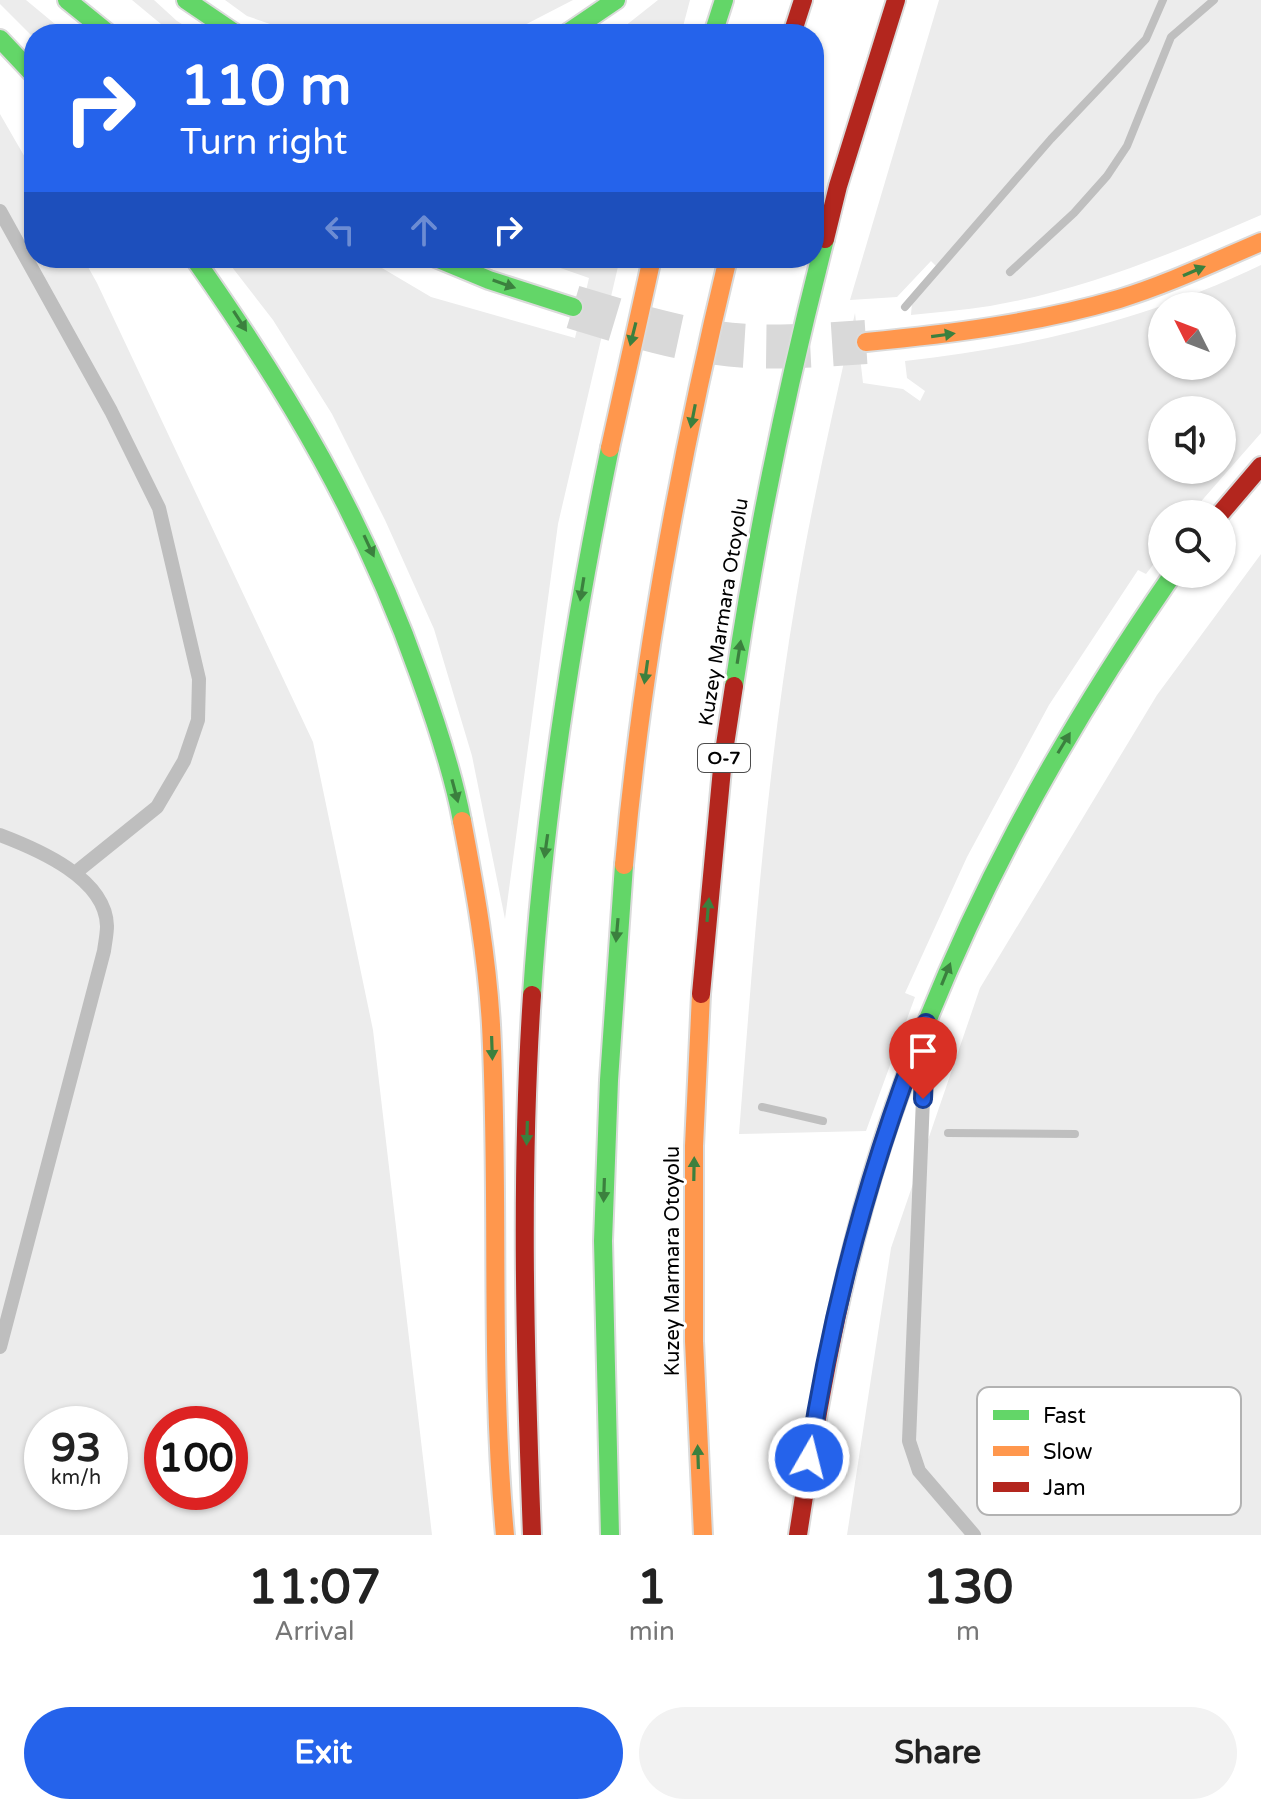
<!DOCTYPE html>
<html lang="en">
<head>
<meta charset="utf-8">
<style>
	body { margin:0; font-family:"Varela Round",sans-serif; background:#f2f2f2; color:#222; height:100vh; display:flex; flex-direction:column; font-size:30px; white-space:nowrap }
	* { box-sizing:border-box; margin:0 }
	p { font-size:26px; color:#767676 }
	.icon { flex:none; width:44px; height:44px; fill:none; stroke:currentColor; stroke-width:2; stroke-linecap:round; stroke-linejoin:round }
	.map { position:relative; height:1535px; overflow:hidden }
	.drawer { display:flex; flex-direction:column; background:#fff; flex:1 }
	.drawer>* { flex:none }
	.banner { position:absolute; left:24px; top:24px; width:800px; height:244px; border-radius:32px; box-shadow:0 2px 6px #0004; background:#2563eb; color:#fff; overflow:hidden }
	.needle { width:52px; rotate:312deg }
	.controls { position:absolute; left:1148px; top:292px; display:grid; gap:16px }
	.controls a { display:grid; place-items:center; width:88px; height:88px; border-radius:50%; background:#fff; box-shadow:0 2px 6px #0004; font-size:40px }
	.speed { position:absolute; left:24px; top:1406px; display:flex; gap:16px; font-size:40px; font-weight:700; text-align:center }
	.speed>* { display:grid; place-content:center; width:104px; height:104px; border-radius:50%; background:#fff; box-shadow:0 2px 6px #0004; line-height:1 }
	.speed small { font-size:20px; font-weight:400 }
	.speed .limit { border:12px solid #d22; background:#fff; color:#111 }
	.pin { position:absolute; display:grid; place-items:center; width:68px; height:68px; color:#fff; margin:-82px -34px; border-radius:50% 50% 50% 0; rotate:-45deg; box-shadow:0 0 8px #0007 }
	.pin .icon { rotate:45deg }
	.me { position:absolute; width:88px; margin:-44px; rotate:8deg; stroke-linejoin:round; filter:drop-shadow(0 0 6px #0008) }
	.turn { display:flex; align-items:center; gap:28px; height:168px; padding:0 24px; font-size:36px }
	.turn .icon { width:104px; height:104px; stroke-width:2.5 }
	.turn b { display:block; font-size:56px; line-height:68px }
	.lanes { display:flex; align-items:center; height:76px; padding:0 24px; background:#0003; justify-content:center; gap:40px; direction:ltr }
	.lanes .off { opacity:.35 }
	.eta { display:flex; justify-content:space-evenly; align-items:center; height:136px; text-align:center }
	.eta b { font-size:48px; font-weight:800; line-height:56px }
	.cta { display:flex; gap:16px; margin-top:auto; padding:16px 24px }
	.cta a { flex:1; height:92px; border-radius:48px; background:#2563eb; color:#fff; font-size:32px; font-weight:800; line-height:92px; text-align:center }
	.cta a+a { background:#f2f2f2; color:#222 }
	.map>svg:first-child { display:block }
</style>
</head>
<body>
<div class="map">
<svg width="1261" height="1535" viewBox="0 0 1261 1535">
	<rect width="100%" height="100%" fill="#fff"/>
	<path fill="#ececec" fill-rule="evenodd" d="M0 0H26L67 34H34V38L0 4Z
		M132 0H154L177 21 198 34H173Z
		M225 0H573L513 31 501 34H299L247 16Z
		M658 0H690L681 34H615Z
		M939 0H1261V215C1174 253 1084 290 990 306 964 310 937 312 911 315L912 302 939 269 931 261 897 297 850 300Z
		M0 114 34 173V258H83L97 283 313 742 373 1030 432 1535H0ZM42 1424H110V1492H42ZM162 1424H230V1492H162Z
		M225 258H365L431 297 575 338 589 278 532 258H620L558 524 505 919 472 756 434 629 385 520 332 414 273 320Z
		M1261 265V433L1190 514H1162V553L1146 574 1138 570 1049 705 967 857 905 993 915 997 866 1131 739 1134C753 955 766 775 796 598 812 502 834 407 855 313L863 383 903 389 920 401 925 391 907 378 905 361C1030 347 1147 320 1261 265ZM1162 306H1222V366H1162ZM1162 410H1222V470H1162Z
		M1261 554V1535H847L891 1248 980 988 1157 695Z"/>
	<g fill="none" stroke-linecap="round" stroke-linejoin="round">
		<path stroke="#bfbfbf" stroke-width="8" d="M1010 272 1074 213 1107 176 1127 146 1171 37 1214 0
			M905 307 1051 139 1146 39 1163 0
			M762 1107 823 1121
			M948 1133 1075 1134"/>
		<path stroke="#d9d9d9" stroke-width="44" stroke-dasharray="44 22" stroke-linecap="butt" d="M573 307C620 321 668 337 717 343 767 350 816 345 866 342"/>
		<g stroke="#dbdbdb" stroke-width="22">
			<path id="fast" d="M67 0 109 34
				M186 0 236 34
				M566 34 616 0
				M713 34 724 0
				M0 39 34 75
				M194 258C289 393 364 519 419 675 436 722 453 772 462 821
				M436 258 489 280 573 307
				M734 686C756 535 787 387 825 239
				M532 995C544 811 573 628 610 448
				M895 1106C964 911 1056 743 1173 574
				M610 1535 603 1241 609 1080 624 865"/>
		</g>
		<g stroke="#dbdbdb" stroke-width="22">
			<path id="slow" d="M866 342C951 334 1037 323 1119 299 1168 284 1214 262 1261 242
				M610 448 652 258
				M462 821C475 889 487 956 491 1025 500 1195 489 1365 505 1535
				M624 865C642 660 680 458 728 258
				M701 994 694 1146V1341L703 1535"/>
		</g>
		<g stroke="#dbdbdb" stroke-width="22">
			<path id="jam" d="M792 34 803 0
				M825 239 838 186 896 0
				M1220 514 1261 466
				M701 994 723 758 734 686
				M532 995C520 1175 525 1355 532 1535
				M798 1535C820 1390 846 1244 895 1106"/>
		</g>
		<path stroke="#bebebe" stroke-width="14" d="M0 211 111 411 159 508 199 679 198 720 184 761 157 807 75 873
			M0 835C37 849 106 878 107 926 107 934 105 943 104 951L0 1347
			M924 1074 909 1441 919 1471 974 1535"/>
		<use href="#fast" stroke="#63d668" stroke-width="18"/>
		<use href="#slow" stroke="#ff974d" stroke-width="18"/>
		<use href="#jam" stroke="#b3261e" stroke-width="18"/>
	</g>
	<defs><path id="oneway-solid" d="M-6-.8H1V-3.2L6.5 0L1 3.2V.8H-6Z" transform="scale(2)"/></defs>
	<g fill="#3b803e">
		<use href="#oneway-solid" transform="translate(1194 271) rotate(-23)"/>
		<use href="#oneway-solid" transform="translate(504 284) rotate(19)"/>
		<use href="#oneway-solid" transform="translate(240 321) rotate(57)"/>
		<use href="#oneway-solid" transform="translate(633 334) rotate(104)"/>
		<use href="#oneway-solid" transform="translate(943 335) rotate(-8)"/>
		<use href="#oneway-solid" transform="translate(693 416) rotate(101)"/>
		<use href="#oneway-solid" transform="translate(369 546) rotate(65)"/>
		<use href="#oneway-solid" transform="translate(582 589) rotate(99)"/>
		<use href="#oneway-solid" transform="translate(739 652) rotate(-81)"/>
		<use href="#oneway-solid" transform="translate(646 672) rotate(98)"/>
		<use href="#oneway-solid" transform="translate(1064 743) rotate(-59)"/>
		<use href="#oneway-solid" transform="translate(455 791) rotate(75)"/>
		<use href="#oneway-solid" transform="translate(546 846) rotate(98)"/>
		<use href="#oneway-solid" transform="translate(708 910) rotate(-85)"/>
		<use href="#oneway-solid" transform="translate(617 930) rotate(95)"/>
		<use href="#oneway-solid" transform="translate(946 974) rotate(-68)"/>
		<use href="#oneway-solid" transform="translate(492 1048) rotate(88)"/>
		<use href="#oneway-solid" transform="translate(527 1133) rotate(92)"/>
		<use href="#oneway-solid" transform="translate(694 1169) rotate(-89)"/>
		<use href="#oneway-solid" transform="translate(604 1190) rotate(92)"/>
		<use href="#oneway-solid" transform="translate(698 1457) rotate(-92)"/>
	</g>
	<g fill="none" stroke-linecap="round" stroke-linejoin="round">
		<g stroke="#184099" stroke-width="20">
			<path id="route" d="M809 1458C831 1310 871 1163 926 1023L923 1099"/>
		</g>
		<use href="#route" stroke="#2563eb" stroke-width="14"/>
	</g>
	<g text-anchor="middle" dominant-baseline="central" stroke-width="6" stroke-linejoin="round" paint-order="stroke">
		<rect fill="#fff" stroke="#4c4c4c" stroke-width="2" x="698" y="744" width="52" height="28" rx="6"/>
		<g font-size="18" font-weight="bold" fill="#000">
			<text x="724" y="758">O-7</text>
		</g>
		<g font-size="20" fill="#000" stroke="#fff">
			<text transform="translate(724 612) rotate(-81)">Kuzey Marmara Otoyolu</text>
			<text transform="translate(673 1261) rotate(-90)">Kuzey Marmara Otoyolu</text>
		</g>
	</g>
	<rect x="977" y="1387" width="264" height="128" rx="12" fill="#fff" stroke="#b2b2b2" stroke-width="2"/>
	<rect x="993" y="1410" width="36" height="10" fill="#63d668"/>
	<rect x="993" y="1446" width="36" height="10" fill="#ff974d"/>
	<rect x="993" y="1482" width="36" height="10" fill="#b3261e"/>
	<g font-size="22" fill="#000">
		<text x="1043" y="1423">Fast</text>
		<text x="1043" y="1459">Slow</text>
		<text x="1043" y="1495">Jam</text>
	</g>
</svg>
<div class="controls">
<a><svg class="needle" viewBox="-14 -14 28 28"><path d="M0-13l5 13h-10z" fill="#e53935"/><path d="M0 13l5-13h-10z" fill="#767676"/></svg></a>
<a><svg class="icon" aria-label="sound" viewBox="0 0 24 24"><path d="M4 9h4l5-4v14l-5-4H4zM17 9q2 3 0 6"/></svg></a>
<a><svg class="icon" aria-label="search" viewBox="0 0 24 24"><circle cx="10" cy="10" r="6"/><path d="M15 15l6 6"/></svg></a>
</div>
<div class="speed"><div>93<small>km/h</small></div><div class="limit">100</div></div>
<div class="pin" style="left:923px;top:1099px;background:#d93025"><svg class="icon" aria-label="arrive" viewBox="0 0 24 24"><path d="M6 21V4h12l-3 4 3 4H6"/></svg></div>
<svg class="me" style="left:809px;top:1458px" viewBox="-20 -20 40 40"><circle r="17" fill="#2563eb" stroke="#fff" stroke-width="3"/><path d="M0-11L8 9 0 5-8 9z" fill="#fff"/></svg>
<div class="banner">
<div class="turn"><svg class="icon" aria-label="right" viewBox="0 0 24 24"><path d="M7 20v-9h11M14 6l5 5-5 5"/></svg><div><b>110 m</b>Turn right</div></div>
<div class="lanes"><svg class="icon off" aria-label="left" viewBox="0 0 24 24"><path d="M17 20v-9H6M10 6l-5 5 5 5"/></svg><svg class="icon off" aria-label="ahead" viewBox="0 0 24 24"><path d="M12 20V5M6 11l6-6 6 6"/></svg><svg class="icon" aria-label="right" viewBox="0 0 24 24"><path d="M7 20v-9h11M14 6l5 5-5 5"/></svg></div>
</div>
</div>
<section class="drawer">
<div class="eta">
<div><b>11:07</b><p>Arrival</p></div>
<div><b>1</b><p>min</p></div>
<div><b>130</b><p>m</p></div>
</div>
<div class="cta"><a>Exit</a><a>Share</a></div>
</section>
</body>
</html>
